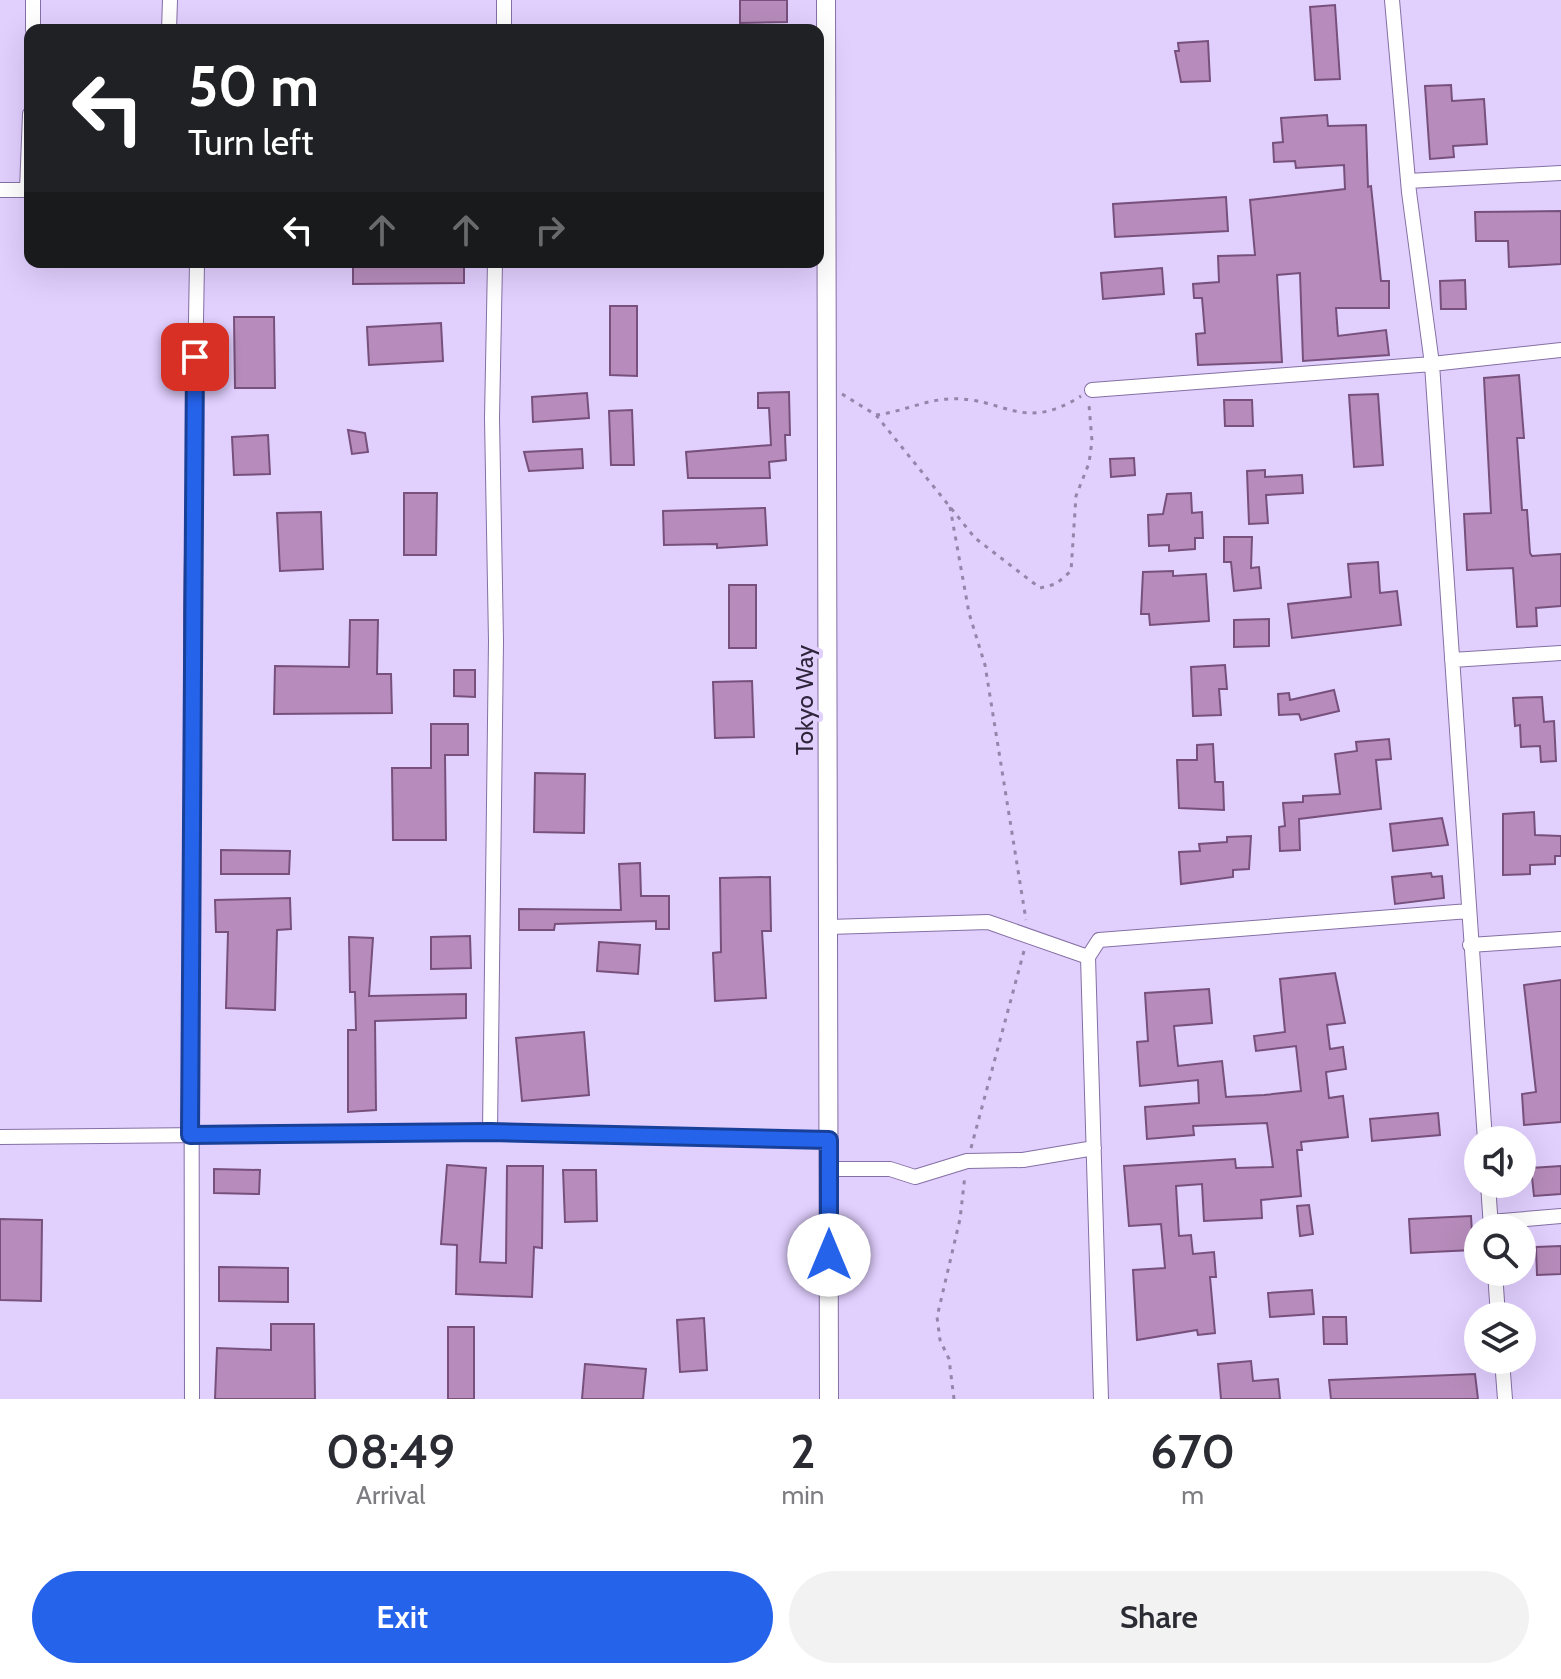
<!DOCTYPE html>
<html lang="en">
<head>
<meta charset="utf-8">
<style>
	body { margin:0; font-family:Cabin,sans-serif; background:#f2f2f3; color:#2b2b33; height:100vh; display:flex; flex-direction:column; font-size:30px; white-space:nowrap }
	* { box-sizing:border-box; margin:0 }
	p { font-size:26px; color:#7c7c81 }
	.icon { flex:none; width:44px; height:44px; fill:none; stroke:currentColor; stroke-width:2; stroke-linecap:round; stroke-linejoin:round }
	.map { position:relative; height:1399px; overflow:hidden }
	.panel { display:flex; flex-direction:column; background:#fff; flex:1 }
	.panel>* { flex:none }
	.banner { position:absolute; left:24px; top:24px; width:800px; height:244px; border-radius:16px; box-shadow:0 8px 32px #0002; background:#202124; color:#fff; overflow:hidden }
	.buttons { position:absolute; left:1464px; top:1126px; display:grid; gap:16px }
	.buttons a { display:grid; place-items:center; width:72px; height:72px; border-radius:50%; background:#fff; box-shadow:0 8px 32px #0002; font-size:40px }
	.pin { position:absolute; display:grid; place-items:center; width:68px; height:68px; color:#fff; margin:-34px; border-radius:16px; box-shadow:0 4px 12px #0006 }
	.me { position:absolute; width:88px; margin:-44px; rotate:0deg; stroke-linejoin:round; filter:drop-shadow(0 0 6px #0008) }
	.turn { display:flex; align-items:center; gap:28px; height:168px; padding:0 32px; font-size:36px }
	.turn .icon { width:104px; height:104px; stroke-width:2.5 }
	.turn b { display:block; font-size:56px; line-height:68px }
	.lanes { display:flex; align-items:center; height:76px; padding:0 32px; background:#0003; justify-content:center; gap:40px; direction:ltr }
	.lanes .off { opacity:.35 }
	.eta { display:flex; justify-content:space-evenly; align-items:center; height:136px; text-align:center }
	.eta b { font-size:48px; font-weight:600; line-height:56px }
	.button { display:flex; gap:16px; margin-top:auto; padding:16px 32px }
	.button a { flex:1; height:92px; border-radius:48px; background:#2563eb; color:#fff; font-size:32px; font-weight:600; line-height:92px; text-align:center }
	.button a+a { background:#f2f2f3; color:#2b2b33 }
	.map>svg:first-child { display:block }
</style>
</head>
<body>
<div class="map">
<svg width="1561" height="1399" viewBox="0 0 1561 1399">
	<rect width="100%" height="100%" fill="#e1cffe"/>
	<path fill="#b78cbc" stroke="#77507c" stroke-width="2" d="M740 0H787V22L740 23Z
		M1335 5 1340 79 1315 80 1310 7Z
		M1208 41 1210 81 1181 82 1175 51H1179L1178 43Z
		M1451 85 1452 101 1484 99 1487 144 1453 146 1454 157 1430 159 1425 86Z
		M1327 115 1328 126 1366 125 1368 187 1371 186 1381 281H1389V308H1336L1338 336 1386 330 1389 355 1303 361 1300 273 1277 275 1282 362 1198 365 1196 334 1205 333 1202 298H1194L1193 284 1219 282 1218 256 1255 255 1250 200 1345 189 1344 165 1296 168 1295 161 1274 162 1273 143 1283 142 1281 118Z
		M1226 197 1228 231 1115 237 1113 204Z
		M1561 211V264L1509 267 1508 241H1476L1475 212Z
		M353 265H464V283L353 284Z
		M1162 268 1164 294 1103 299 1101 273Z
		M1465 280 1466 309H1441L1440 281Z
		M610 306H637V376L610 375Z
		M234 317H274L275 388H235Z
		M441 323 443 361 369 365 367 327Z
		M1519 375 1524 438H1517L1522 510H1527L1530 553 1532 556 1561 554V606L1536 608 1537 626 1517 627 1513 568 1467 570 1464 514 1491 513 1484 378Z
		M789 392 790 435H785L786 460 769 462 770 478H688L686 452 771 445 769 408H758V393Z
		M587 393 589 418 533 422 532 397Z
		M1378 394 1383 465 1354 467 1349 395Z
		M1224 400H1252L1253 426H1225Z
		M632 410 634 465H611L609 411Z
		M348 430 365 433 368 452 352 454Z
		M268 435 270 474 234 475 232 437Z
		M582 449 583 468 529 471 524 452Z
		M1134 458 1135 475 1111 477 1110 459Z
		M1265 470V477L1302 475 1303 493 1266 495 1268 523 1249 524 1247 471Z
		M404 493H437L436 555H404Z
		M1191 493 1192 513 1202 512 1203 538H1195V549L1169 551V545L1149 546 1148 515 1163 514 1167 494Z
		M765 508 767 545 717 548V544L664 545 663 511Z
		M321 512 323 569 280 571 277 513Z
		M1224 537H1252L1251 568 1259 567 1261 588 1234 591 1231 562H1224Z
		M1378 562 1380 593 1397 591 1401 625 1292 638 1288 604 1351 597 1348 564Z
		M1173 571V576L1206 574 1209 621 1150 625 1149 614H1141L1143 572Z
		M729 585H756V648H729Z
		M1269 619V646L1234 647V620Z
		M350 620H378L377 674H391L392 713 274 714 275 666 349 667Z
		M1225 665 1227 689H1219L1221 715 1193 716 1191 667Z
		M454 670H475V697L454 696Z
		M752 681 754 737 715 738 713 682Z
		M1334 690 1339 711 1301 720 1299 714 1279 715 1278 694 1289 693 1290 700Z
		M1542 697 1544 722 1554 721 1556 761 1541 762 1540 746 1521 747 1520 725 1515 726 1513 698Z
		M431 724H468V755H445L446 840H393L392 768H431Z
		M1389 739 1391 759 1376 760 1381 809 1299 819 1300 850 1280 851 1279 827 1285 826 1283 803 1303 802V796L1340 794 1335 754 1357 751 1356 742Z
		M1213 744 1215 782H1223L1224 810 1179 808 1177 760H1197V745Z
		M535 773 585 774 584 833 534 832Z
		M1534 812 1535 835 1561 836V856H1555V864L1530 865V874L1503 875V814Z
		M1442 818 1448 845 1393 851 1390 824Z
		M1251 836 1249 869 1233 870V877L1181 884 1179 852 1200 851 1199 844 1227 842V837Z
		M221 850 290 851 289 874H221Z
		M640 863 641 896H669V929H656V921L555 924 554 930H519V909L621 910 619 864Z
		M1431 873 1432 877 1442 876 1444 898 1395 904 1392 877Z
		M770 877 771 931H762L766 998 715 1001 713 953 721 952 720 878Z
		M290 898 291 929 277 930 275 1010 226 1008 228 932H216L215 900Z
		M470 936 471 968 431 969V937Z
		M349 937 373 938 369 996 466 994V1018L375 1021 376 1110 348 1112V1030H356L355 992H350Z
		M599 942 640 945 638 974 597 971Z
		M1335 973 1345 1023 1327 1025 1330 1049 1343 1047 1346 1069 1326 1072 1329 1098 1343 1096 1348 1137 1301 1142 1302 1150H1297L1301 1196 1261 1200 1262 1218 1204 1221 1202 1184 1176 1186 1179 1236 1191 1235 1193 1254 1214 1252 1216 1277H1210L1215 1333 1198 1335 1197 1330 1137 1340 1133 1270 1165 1268 1161 1224 1129 1226 1124 1166 1235 1159 1236 1168 1273 1167 1267 1123 1193 1126 1194 1135 1147 1139 1145 1107 1199 1103 1198 1080 1140 1086 1137 1042 1148 1041 1145 993 1209 989 1212 1023 1174 1026 1178 1066 1222 1061 1226 1097 1264 1095 1301 1091 1296 1046 1256 1051 1254 1036 1285 1032 1280 979Z
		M1561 980V1122L1524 1125 1522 1094 1536 1092 1524 985Z
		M584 1032 589 1095 522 1101 516 1038Z
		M1438 1113 1440 1135 1372 1141 1370 1119Z
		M447 1165 486 1168 480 1262 506 1263 507 1166H543L542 1248 534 1247 532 1297 456 1294 457 1245 441 1244Z
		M1561 1166V1194L1534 1196 1531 1168Z
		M214 1169 260 1170 259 1194 214 1193Z
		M563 1170H596L597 1221 565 1222Z
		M1309 1205 1313 1234 1300 1236 1297 1206Z
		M1471 1216 1473 1250 1411 1253 1409 1219Z
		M0 1219 42 1220 41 1301 0 1300Z
		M1561 1246V1274L1537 1275 1536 1247Z
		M219 1267 288 1268V1302L219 1301Z
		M1312 1290 1314 1314 1270 1317 1268 1293Z
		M1323 1317H1346L1347 1344H1324Z
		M704 1318 707 1370 680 1372 677 1320Z
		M271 1324H314L315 1399H215L217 1348 271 1350Z
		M448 1327H474V1399H448Z
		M1251 1361 1253 1381 1278 1379 1280 1399H1221L1218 1364Z
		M585 1364 646 1369 643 1399H582Z
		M1475 1374 1478 1399H1331L1329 1380Z"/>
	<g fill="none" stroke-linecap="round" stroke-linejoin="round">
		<g stroke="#856fa4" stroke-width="16">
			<path id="minor" d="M504 0V30
				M1392 0 1409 192 1432 364 1485 1140
				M33 30V0
				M169 30 170 0
				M1408 181 1561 173
				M0 190H30
				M27 190 30 114
				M1092 390 1432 364 1561 350
				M1452 660 1561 653
				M829 927 988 922 1088 957
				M1470 945 1561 939
				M490 1132 496 641 492 418 495 262
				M0 1137 490 1132 829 1140
				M829 1169H890L915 1177 967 1161 1023 1160 1094 1148
				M1488 1184 1491 1228
				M1490 1222 1561 1216
				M1495 1272 1498 1316
				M1502 1360 1505 1399
				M192 1399 191 612 197 262
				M1101 1399 1088 957 1099 940 1469 911"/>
		</g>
		<g stroke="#856fa4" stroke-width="20">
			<path id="tertiary" d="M826 0 829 1399"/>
		</g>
		<path stroke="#9486aa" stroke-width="3" stroke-dasharray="4 6" stroke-linecap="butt" d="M842 394 876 415 975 538 1040 588 1056 584 1071 571 1076 496 1089 463 1092 441 1089 405
			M876 415C901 412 925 400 949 399 1004 396 1021 434 1081 396
			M950 507 969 613 985 665 1026 920
			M971 1148 1024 951
			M954 1399 949 1359 940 1340 937 1317 960 1219 965 1175"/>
		<use href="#minor" stroke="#fff" stroke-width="14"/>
		<use href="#tertiary" stroke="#fff" stroke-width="18"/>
	</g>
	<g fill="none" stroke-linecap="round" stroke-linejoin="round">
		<g stroke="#184099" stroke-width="20">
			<path id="route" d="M195 357 190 1135 490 1132 829 1140V1255"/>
		</g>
		<use href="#route" stroke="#2563eb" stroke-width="14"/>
	</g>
	<g text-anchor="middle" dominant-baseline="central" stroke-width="8" stroke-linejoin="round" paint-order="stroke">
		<g font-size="24" fill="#2e253b" stroke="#e1cffe">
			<text transform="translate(804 700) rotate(-90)">Tokyo Way</text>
		</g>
	</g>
</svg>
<div class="buttons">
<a><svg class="icon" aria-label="sound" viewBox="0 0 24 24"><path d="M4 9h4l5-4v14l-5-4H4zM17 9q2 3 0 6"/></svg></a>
<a><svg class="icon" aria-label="search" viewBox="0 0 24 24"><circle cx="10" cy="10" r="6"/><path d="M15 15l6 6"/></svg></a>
<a><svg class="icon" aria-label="layers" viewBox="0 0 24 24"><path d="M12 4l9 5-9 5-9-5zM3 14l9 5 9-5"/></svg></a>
</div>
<div class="pin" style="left:195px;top:357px;background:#d93025"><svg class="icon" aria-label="arrive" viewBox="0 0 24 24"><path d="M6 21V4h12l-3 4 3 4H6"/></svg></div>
<svg class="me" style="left:829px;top:1255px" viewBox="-20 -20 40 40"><circle r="19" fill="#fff"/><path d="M0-13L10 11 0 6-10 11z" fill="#2563eb"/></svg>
<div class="banner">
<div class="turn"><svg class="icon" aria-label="left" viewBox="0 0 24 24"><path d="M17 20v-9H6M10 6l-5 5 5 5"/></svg><div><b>50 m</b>Turn left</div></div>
<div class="lanes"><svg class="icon" aria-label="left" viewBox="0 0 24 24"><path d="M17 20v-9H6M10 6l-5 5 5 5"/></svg><svg class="icon off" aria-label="ahead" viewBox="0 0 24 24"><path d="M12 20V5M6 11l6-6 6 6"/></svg><svg class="icon off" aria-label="ahead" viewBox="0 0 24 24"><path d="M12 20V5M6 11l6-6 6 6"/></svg><svg class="icon off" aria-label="right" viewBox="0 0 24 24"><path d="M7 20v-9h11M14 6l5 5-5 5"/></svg></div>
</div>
</div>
<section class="panel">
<div class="eta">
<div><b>08:49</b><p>Arrival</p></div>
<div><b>2</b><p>min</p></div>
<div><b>670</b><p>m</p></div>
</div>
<div class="button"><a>Exit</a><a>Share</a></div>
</section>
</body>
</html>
